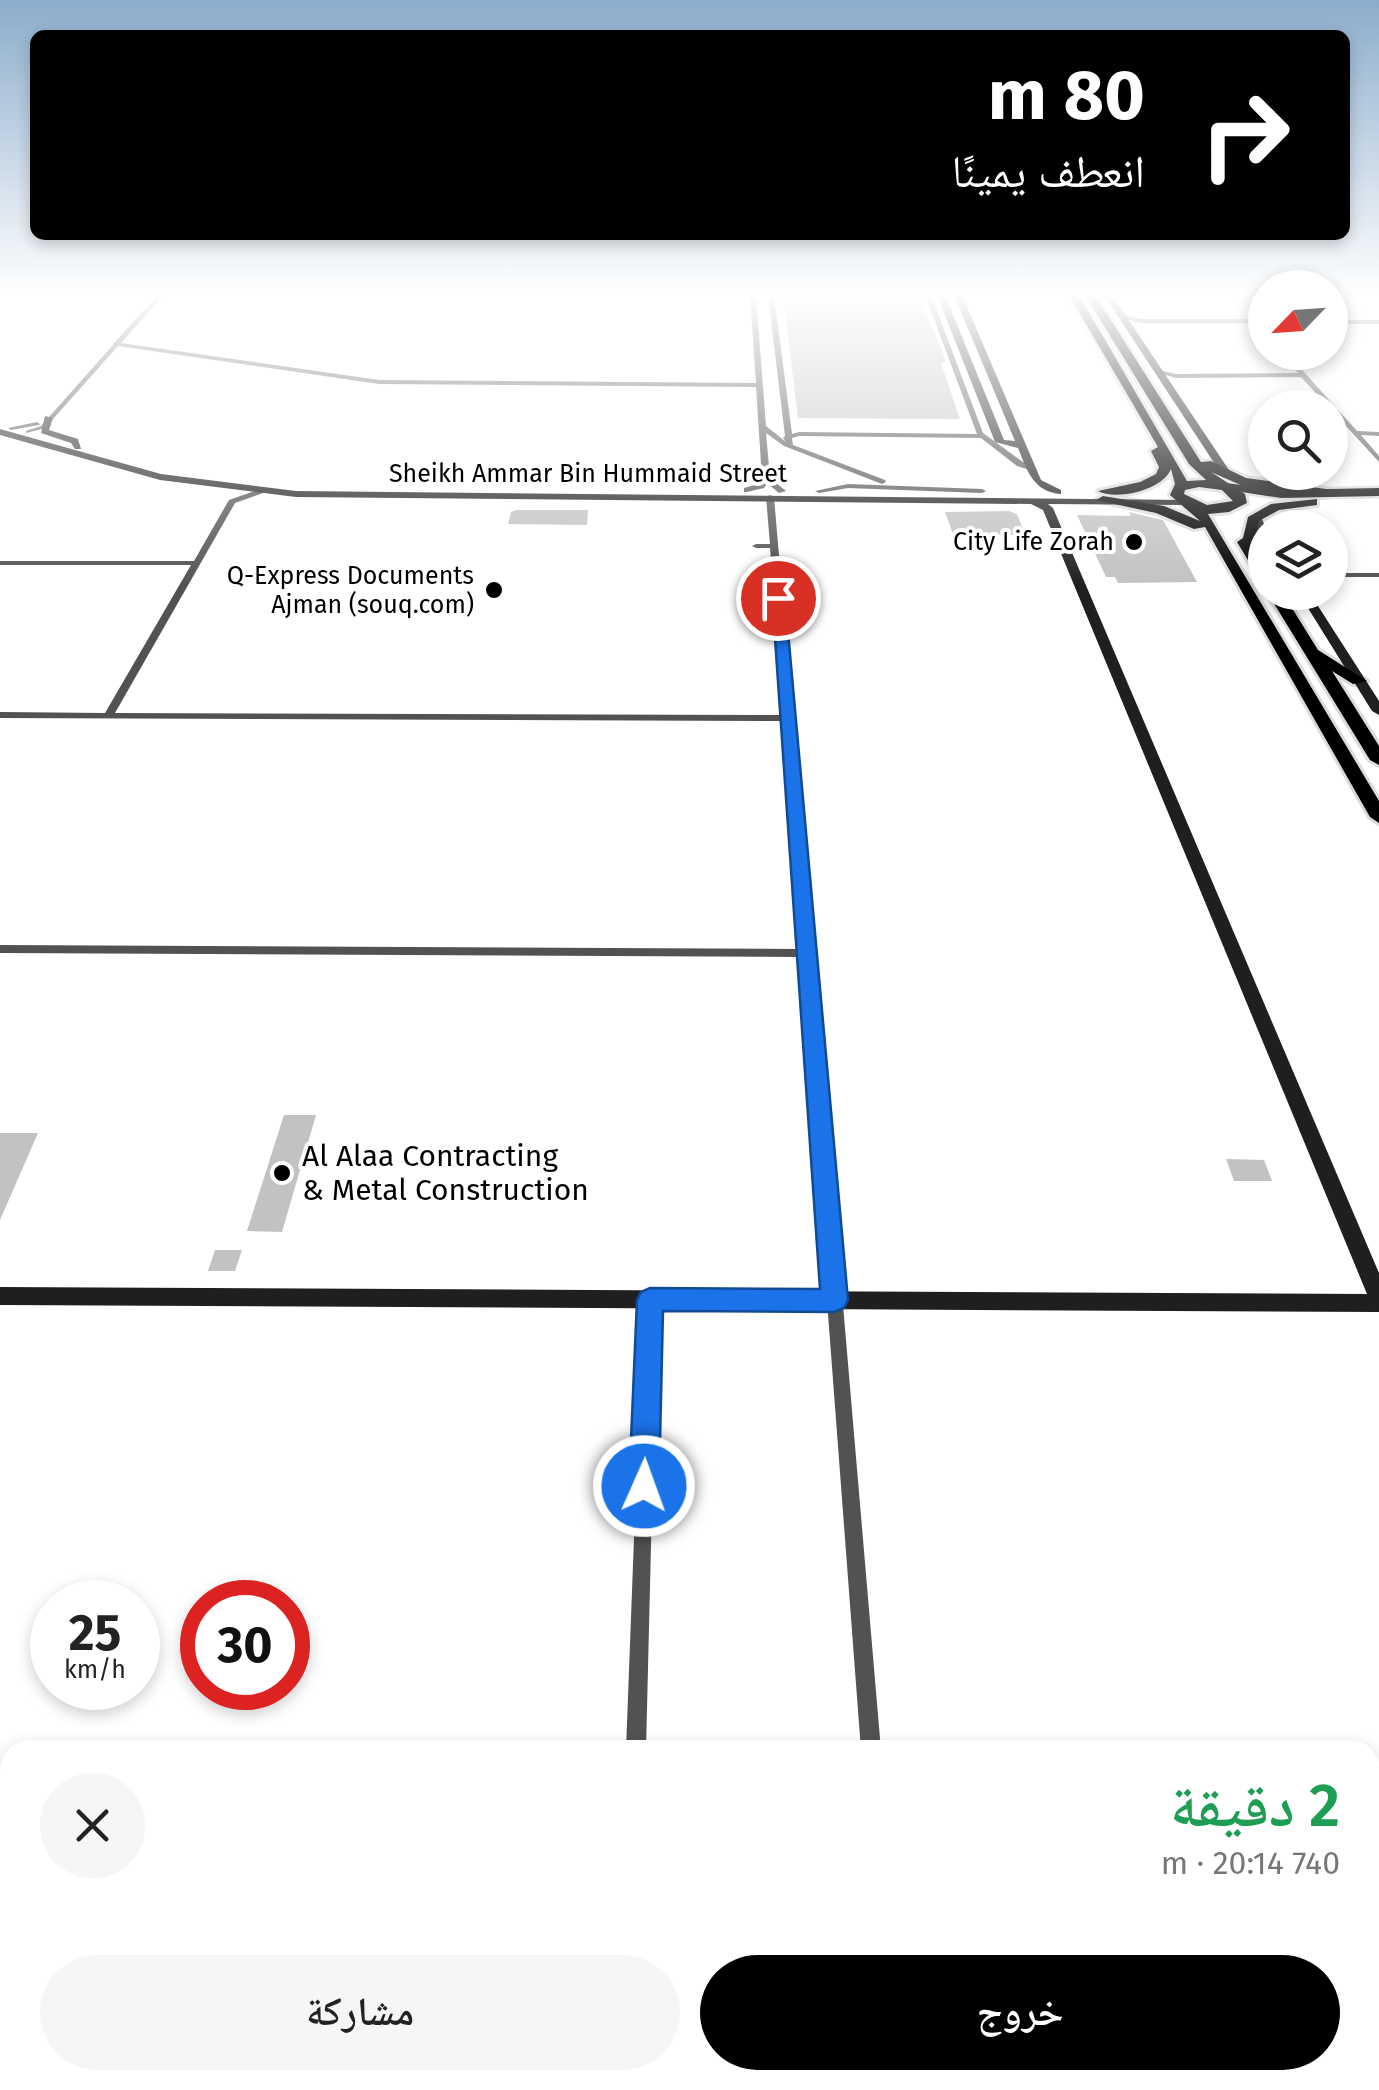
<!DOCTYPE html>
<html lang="ar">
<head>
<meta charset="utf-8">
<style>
	body { margin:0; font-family:"Fira Sans","Noto Naskh Arabic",sans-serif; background:#f6f6f6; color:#222; direction:rtl; height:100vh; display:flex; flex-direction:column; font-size:38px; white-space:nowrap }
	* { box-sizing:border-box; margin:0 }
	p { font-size:32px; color:#767676 }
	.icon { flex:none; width:55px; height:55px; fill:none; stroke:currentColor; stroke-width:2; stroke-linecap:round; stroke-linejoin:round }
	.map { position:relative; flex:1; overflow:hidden; direction:ltr }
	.details { position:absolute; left:0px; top:1740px; width:1380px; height:350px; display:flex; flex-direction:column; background:#fff; border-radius:30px 30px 0 0; box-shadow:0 5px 15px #0003; direction:rtl }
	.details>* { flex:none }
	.banner { position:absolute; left:30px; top:30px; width:1320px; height:210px; border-radius:15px; box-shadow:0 5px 15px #0003; direction:rtl; background:#000; color:#fff; overflow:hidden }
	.needle { width:65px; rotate:245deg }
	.fabs { position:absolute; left:1248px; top:270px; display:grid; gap:20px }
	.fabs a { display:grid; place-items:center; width:100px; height:100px; border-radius:50%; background:#fff; box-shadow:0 5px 15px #0003; font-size:50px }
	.speed { position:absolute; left:30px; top:1580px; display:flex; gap:20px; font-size:50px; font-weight:700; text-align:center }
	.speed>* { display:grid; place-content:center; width:130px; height:130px; border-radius:50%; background:#fff; box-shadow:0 5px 15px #0003; line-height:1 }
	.speed small { font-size:25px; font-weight:400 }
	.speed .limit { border:15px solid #d22; background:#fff; color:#111 }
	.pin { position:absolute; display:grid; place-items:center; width:85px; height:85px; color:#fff; margin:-42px; border:5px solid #fff; border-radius:50%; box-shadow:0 2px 10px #0007 }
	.me { position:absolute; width:110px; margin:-55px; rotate:2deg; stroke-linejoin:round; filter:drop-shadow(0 0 8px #0008) }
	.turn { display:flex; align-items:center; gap:35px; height:210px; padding:0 40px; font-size:45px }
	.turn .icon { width:130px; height:130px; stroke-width:2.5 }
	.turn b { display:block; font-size:70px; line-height:85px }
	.round { display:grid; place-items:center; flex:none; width:105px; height:105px; border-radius:52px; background:#f6f6f6 }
	.summary { display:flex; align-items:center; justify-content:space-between; height:170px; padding:0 40px }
	h1 { font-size:60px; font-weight:600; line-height:75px; color:#1e9e55 }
	.cta { display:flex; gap:20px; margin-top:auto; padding:20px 40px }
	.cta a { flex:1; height:115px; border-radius:60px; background:#000; color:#fff; font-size:40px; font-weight:600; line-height:115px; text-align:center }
	.cta a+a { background:#f6f6f6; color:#222 }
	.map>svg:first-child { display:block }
</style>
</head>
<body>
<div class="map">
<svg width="1379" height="2090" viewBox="0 0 1379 2090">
	<rect width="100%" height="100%" fill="#fff"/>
	<path fill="#c2c2c2" d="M783 295H918L945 358V363H941L960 419 798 418Z
		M516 510H588L587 525 508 524 511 512Z
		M1009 511 1017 514 1025 535 953 534 945 512Z
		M1129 512 1163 520 1197 582 1118 583 1115 577H1106L1077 515 1131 516Z
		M284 1115H316L282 1232 247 1231Z
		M0 1133H38L0 1220Z
		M1226 1159 1264 1160 1272 1181H1234Z
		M215 1250H242L235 1271H208Z"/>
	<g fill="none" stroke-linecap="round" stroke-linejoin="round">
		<g stroke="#dbdbdb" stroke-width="5">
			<path id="primary" d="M1226 483 1281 490 1379 488V496L1281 498 1222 489V485Z"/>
		</g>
		<g stroke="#dbdbdb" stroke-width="6">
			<path id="highway" d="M1069 295H1079L1187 481 1206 480 1189 464 1085 295H1095L1201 462 1211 461 1246 478 1326 489 1333 493 1326 497 1243 486 1211 472 1245 494 1247 503 1229 512 1208 514 1379 801V823L1370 817 1205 527 1194 529 1156 513 1096 500 1103 496 1164 506 1200 521 1170 495 1175 484 1171 469C1163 490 1116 501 1098 491L1140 482 1156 474 1159 467 1151 451 1158 447ZM1199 487 1222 490 1233 501 1207 505 1184 494 1185 490Z
				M1317 499V505L1279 510 1259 521C1252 544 1265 560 1265 581L1260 580 1237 542 1243 538 1248 517 1271 504Z
				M1267 592H1282L1318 650 1367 681 1353 684 1332 671 1379 746V765L1370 760Z"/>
		</g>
		<path fill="#525252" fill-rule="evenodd" d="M158 295H164L121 343 379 380 756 383 750 295H756L766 426 786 442 783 438 785 436 768 295H774L792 434 799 432 977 434 925 295H931L983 433 1023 462 1037 469 1033 471 1017 466 981 438 799 436 792 438 793 445 885 480 886 482 882 484 784 446 766 433 770 478 786 491 779 493 767 483 764 488 747 492H744V488L758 484 762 479 756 387 379 384 118 346 45 428 26 433V431L41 426 113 345V343L115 342Z
			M1123 315 1141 319H1265V323H1141L1121 318Z
			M1330 320H1379V324H1330Z
			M1279 352H1286L1357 431 1379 432V436L1361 435 1379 456V462L1301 377 1176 378 1155 372 1158 370 1176 374 1298 373Z
			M37 422 40 424 39 425 11 430 8 428Z
			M848 484 982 489 986 491 982 493 848 488 819 493 815 491Z
			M260 489H263V493L235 503 115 713 783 715 770 548H756L752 546 756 544H770L766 497 770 495 774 497 881 1750H861L801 957 0 953V945L801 949 783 721 0 718V712L105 713 191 565H0V561H194L229 500Z
			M1330 573H1379V577H1330Z
			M650 1294 655 1296 657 1300 646 1750H626L643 1300 645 1296Z
			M1370 1772H1379V1792H1370Z
			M0 1947 10 1948V1968L0 1967Z
			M614 2080H636V2090H614Z
			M887 2080H909L910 2090H888Z"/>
		<path fill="#1f1f1f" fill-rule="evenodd" d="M937 295H945L1004 440 1015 441 954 295H962L1041 480 1061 490V494C1033 492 1027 470 1018 448L995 442Z
			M1104 295H1112L1233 476 1232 478H1224Z
			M45 416 53 418 49 430 78 439 81 449H75L71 443 41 433Z
			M0 429 161 474 296 491 1188 500V504L1184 505 1048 504 1053 508 1379 1273V1312L0 1305V1287L1367 1294 1043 510 1031 504 296 497 160 480 0 435Z
			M1252 515 1261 517 1266 528 1265 539 1260 536 1251 517Z
			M1298 592H1309L1379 701V715L1372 711Z"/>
		<use href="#primary" fill="#000" fill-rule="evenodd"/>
		<use href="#highway" fill="#000" fill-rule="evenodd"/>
	</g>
	<linearGradient id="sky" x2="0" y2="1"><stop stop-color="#8baccb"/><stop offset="0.5" stop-color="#fff"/><stop offset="1" stop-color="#fff" stop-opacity="0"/></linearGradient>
	<rect width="1379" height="587" fill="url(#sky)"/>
	<path fill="#1a73e8" stroke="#114b97" stroke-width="2.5" d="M772 595 785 598 848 1300 844 1308 834 1312 663 1311 659 1486 655 1496 644 1500 634 1496 629 1486 637 1300 641 1292 650 1288 820 1289Z"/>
	<g fill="#000" stroke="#fff" stroke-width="4">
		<circle cx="1134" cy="542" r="10"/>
		<circle cx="494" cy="590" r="10"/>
		<circle cx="282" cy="1173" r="10"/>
	</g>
	<g text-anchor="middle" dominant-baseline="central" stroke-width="8" stroke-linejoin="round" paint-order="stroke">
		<g font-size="25" fill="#000" stroke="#fff">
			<text x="588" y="474">Sheikh Ammar Bin Hummaid Street</text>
		</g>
		<g font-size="25" fill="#000" stroke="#fff" text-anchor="end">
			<text x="1114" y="542">City Life Zorah</text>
			<text x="474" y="576">Q-Express Documents<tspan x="474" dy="29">Ajman (souq.com)</tspan></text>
		</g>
		<g font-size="30" fill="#000" stroke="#fff" text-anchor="start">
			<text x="302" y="1156">Al Alaa Contracting<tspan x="302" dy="34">&amp; Metal Construction</tspan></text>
		</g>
	</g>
</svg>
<div class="fabs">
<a><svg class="needle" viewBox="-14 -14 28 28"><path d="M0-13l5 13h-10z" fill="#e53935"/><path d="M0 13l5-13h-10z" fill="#767676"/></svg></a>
<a><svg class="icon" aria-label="search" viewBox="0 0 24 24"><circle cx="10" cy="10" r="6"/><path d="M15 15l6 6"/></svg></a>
<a><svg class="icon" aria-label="layers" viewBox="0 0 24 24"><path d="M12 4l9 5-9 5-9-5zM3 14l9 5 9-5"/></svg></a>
</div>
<div class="speed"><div>25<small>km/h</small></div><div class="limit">30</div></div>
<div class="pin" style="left:778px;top:598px;background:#d93025"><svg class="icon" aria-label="arrive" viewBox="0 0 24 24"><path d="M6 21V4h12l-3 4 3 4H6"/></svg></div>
<svg class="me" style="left:644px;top:1486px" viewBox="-20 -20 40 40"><circle r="17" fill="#1a73e8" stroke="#fff" stroke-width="3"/><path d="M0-11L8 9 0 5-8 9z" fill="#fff"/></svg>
<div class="banner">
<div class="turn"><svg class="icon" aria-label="right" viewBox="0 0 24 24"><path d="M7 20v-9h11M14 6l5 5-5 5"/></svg><div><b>80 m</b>انعطف يمينًا</div></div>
</div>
<section class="details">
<div class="summary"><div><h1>2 دقيقة</h1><p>740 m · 20:14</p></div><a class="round"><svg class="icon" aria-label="close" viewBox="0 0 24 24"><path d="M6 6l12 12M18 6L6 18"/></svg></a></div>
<div class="cta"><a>خروج</a><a>مشاركة</a></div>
</section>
</div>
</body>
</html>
